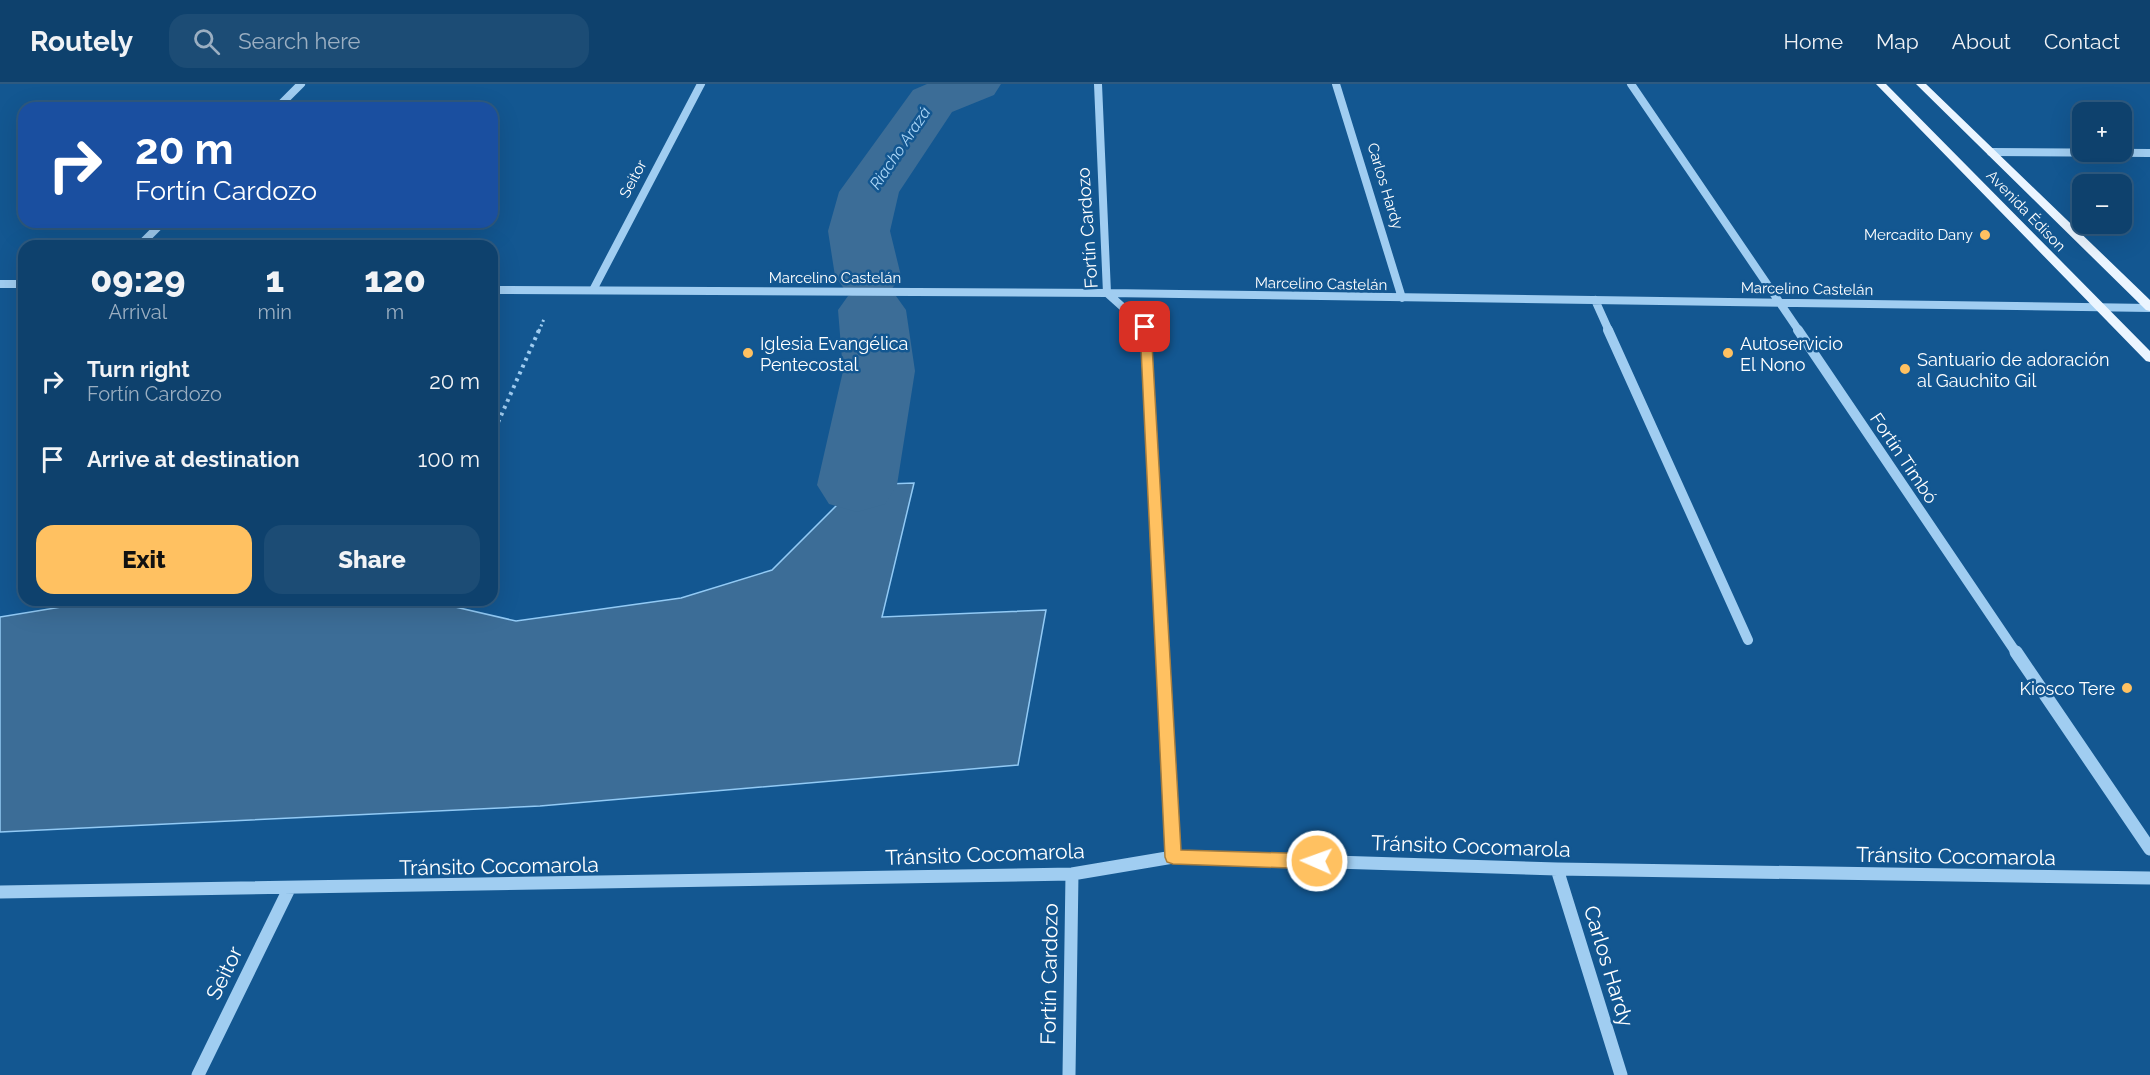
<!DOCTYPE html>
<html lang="en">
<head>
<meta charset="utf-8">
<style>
	body { margin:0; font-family:Raleway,sans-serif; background:#1c4c75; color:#f1f3f6; height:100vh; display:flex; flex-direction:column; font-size:22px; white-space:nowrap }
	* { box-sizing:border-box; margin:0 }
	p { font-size:20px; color:#9bafc2 }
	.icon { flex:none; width:33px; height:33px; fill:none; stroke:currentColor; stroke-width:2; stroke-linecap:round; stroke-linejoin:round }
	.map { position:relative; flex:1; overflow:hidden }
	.details { position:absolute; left:18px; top:156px; width:480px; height:366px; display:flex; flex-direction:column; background:#0e416d; border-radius:18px; box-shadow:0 6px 24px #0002,0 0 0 2px #2e5a80 }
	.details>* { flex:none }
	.banner { position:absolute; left:18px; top:18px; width:480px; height:126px; border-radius:18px; box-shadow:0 6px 24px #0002,0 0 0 2px #2e5a80; background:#1a4fa0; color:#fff; overflow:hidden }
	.controls { position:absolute; left:2072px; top:18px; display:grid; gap:12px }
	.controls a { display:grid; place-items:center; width:60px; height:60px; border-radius:12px; background:#0e416d; box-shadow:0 6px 24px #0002,0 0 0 2px #2e5a80; font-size:30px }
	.pin { position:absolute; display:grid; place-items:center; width:51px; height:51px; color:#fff; margin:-26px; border-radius:12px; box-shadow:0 3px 9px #0006 }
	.me { position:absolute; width:66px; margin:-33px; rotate:272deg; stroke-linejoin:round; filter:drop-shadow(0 0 4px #0008) }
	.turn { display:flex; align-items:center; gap:21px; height:126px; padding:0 18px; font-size:27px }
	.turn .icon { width:78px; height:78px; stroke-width:2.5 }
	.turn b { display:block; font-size:42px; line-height:51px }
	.eta { display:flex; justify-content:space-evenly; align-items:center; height:102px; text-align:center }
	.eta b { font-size:36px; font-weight:800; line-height:42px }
	.primary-button { display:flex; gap:12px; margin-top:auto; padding:12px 18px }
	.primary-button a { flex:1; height:69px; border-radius:18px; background:#ffc161; color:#111; font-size:24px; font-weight:800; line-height:69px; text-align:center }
	.primary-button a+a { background:#1c4c75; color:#f1f3f6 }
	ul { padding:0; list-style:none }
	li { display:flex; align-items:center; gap:18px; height:78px; padding:0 18px }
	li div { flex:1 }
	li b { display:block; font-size:22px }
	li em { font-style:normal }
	header { display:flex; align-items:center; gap:36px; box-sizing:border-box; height:84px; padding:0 30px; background:#0e416d; border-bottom:2px solid #2e5a80 }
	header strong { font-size:28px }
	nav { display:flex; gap:33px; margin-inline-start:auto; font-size:21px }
	.search { width:420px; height:54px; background:#1c4c75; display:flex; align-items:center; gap:15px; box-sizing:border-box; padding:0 21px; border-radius:18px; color:#9bafc2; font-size:22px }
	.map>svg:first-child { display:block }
</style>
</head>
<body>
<header>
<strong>Routely</strong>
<div class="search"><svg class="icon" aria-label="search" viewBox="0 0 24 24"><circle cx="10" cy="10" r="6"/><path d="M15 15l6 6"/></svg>Search here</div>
<nav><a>Home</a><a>Map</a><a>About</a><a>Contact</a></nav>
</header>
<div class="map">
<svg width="2150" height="991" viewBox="0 0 2150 991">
	<rect width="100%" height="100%" fill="#135791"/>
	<path fill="#3c6d97" stroke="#92caf5" stroke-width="1.5" d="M914 399 882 533 1046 526 1018 681 540 722 0 748V533L104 516H425L516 537 681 514 772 486 857 401Z"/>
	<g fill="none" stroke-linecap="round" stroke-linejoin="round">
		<path fill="#3c6d97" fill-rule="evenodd" d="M927 0H1001L994 11 952 28 899 108 890 147 901 192 891 206 882 208 896 212 906 226 915 287 897 401 885 420 857 428 829 420 817 401 843 287 838 226 848 212 858 209 845 206 835 192 828 147 839 108 913 6Z"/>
		<path stroke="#a0cdf1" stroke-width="3" stroke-dasharray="2 3" stroke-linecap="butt" d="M539 247 544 235"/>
		<path stroke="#a0cdf1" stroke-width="4" stroke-dasharray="3 4.5" stroke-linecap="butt" d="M492 352 539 246"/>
		<path stroke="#a0cdf1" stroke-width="8" d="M1098 0 1107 209 1145 243V247
			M1336 0 1402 214
			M1631 0 1799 247
			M277 24 301 0
			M1991 68 2150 69
			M139 162 163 138
			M0 200H24
			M492 206 1107 209 2150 224
			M593 206 701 0
			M1595 216 1609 247"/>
		<path stroke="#a0cdf1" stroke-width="10" d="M1145 246 1162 570
			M1608 246 1748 556
			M1798 246 2017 570"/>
		<path stroke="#a0cdf1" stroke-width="13" d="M1162 568 1173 773
			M2016 568 2150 765
			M1557 785 1621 991
			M0 808 1072 790 1173 773 1557 785 2150 794
			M198 991 289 805
			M1069 991 1072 790"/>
		<path fill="#ebf5ff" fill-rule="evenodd" d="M1876 0H1886L2150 267V278L2146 277Z
			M1916 0H1926L2150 216V227L2146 226Z"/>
	</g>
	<path fill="#ffc161" stroke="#a67d3f" stroke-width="1.5" d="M1145 239 1151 243 1181 766 1317 770 1323 772 1326 777 1323 783 1317 785 1173 780 1167 778 1165 773 1140 243Z"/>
	<g fill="#ffc161" stroke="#135791" stroke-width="2">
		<circle cx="1985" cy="151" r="6"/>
		<circle cx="748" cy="269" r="6"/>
		<circle cx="1728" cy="269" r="6"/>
		<circle cx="1905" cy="285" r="6"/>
		<circle cx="2127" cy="604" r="6"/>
	</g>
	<g text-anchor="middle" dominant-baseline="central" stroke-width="5" stroke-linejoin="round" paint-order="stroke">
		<g font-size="15" fill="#fff" stroke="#135791">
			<text transform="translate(633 95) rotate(-62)">Seitor</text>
			<text transform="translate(1385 102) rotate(73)">Carlos Hardy</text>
			<text transform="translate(2026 127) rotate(46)">Avenida Édison</text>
			<text x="835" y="194">Marcelino Castelán</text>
			<text transform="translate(1321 200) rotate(1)">Marcelino Castelán</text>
			<text transform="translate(1807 205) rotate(1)">Marcelino Castelán</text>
		</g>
		<g font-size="15" fill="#fff" stroke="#135791" text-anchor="end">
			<text x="1973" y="151">Mercadito Dany</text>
		</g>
		<g font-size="16" font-style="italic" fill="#acd7f8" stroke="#135791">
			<text transform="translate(900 64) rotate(-56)">Riacho Arazá</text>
		</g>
		<g font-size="18" fill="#fff" stroke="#135791">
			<text transform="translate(1087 144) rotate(-94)">Fortín Cardozo</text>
			<text transform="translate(1904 374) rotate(56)">Fortín Timbó</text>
		</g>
		<g font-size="18" fill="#fff" stroke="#135791" text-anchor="start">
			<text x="760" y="259">Iglesia Evangélica<tspan x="760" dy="21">Pentecostal</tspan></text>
			<text x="1740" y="259">Autoservicio<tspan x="1740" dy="21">El Nono</tspan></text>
			<text x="1917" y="275">Santuario de adoración<tspan x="1917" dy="21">al Gauchito Gil</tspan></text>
			<text x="2115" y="604" text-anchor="end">Kiosco Tere</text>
		</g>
		<g font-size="21" fill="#fff" stroke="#135791">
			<text transform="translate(1471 762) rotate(2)">Tránsito Cocomarola</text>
			<text transform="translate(985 770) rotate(-2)">Tránsito Cocomarola</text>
			<text transform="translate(1956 772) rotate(1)">Tránsito Cocomarola</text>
			<text transform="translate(499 782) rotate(-1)">Tránsito Cocomarola</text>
			<text transform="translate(1609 882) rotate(73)">Carlos Hardy</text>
			<text transform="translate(224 889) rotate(-64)">Seitor</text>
			<text transform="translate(1049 890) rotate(-89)">Fortín Cardozo</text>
		</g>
	</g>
</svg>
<div class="controls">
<a>+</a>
<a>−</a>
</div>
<div class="pin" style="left:1145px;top:243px;background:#d93025"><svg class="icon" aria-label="arrive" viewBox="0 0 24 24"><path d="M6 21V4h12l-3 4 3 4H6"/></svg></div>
<svg class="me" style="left:1317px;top:777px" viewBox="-20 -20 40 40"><circle r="17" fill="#ffc161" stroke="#fff" stroke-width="3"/><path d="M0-11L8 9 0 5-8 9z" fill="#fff"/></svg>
<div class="banner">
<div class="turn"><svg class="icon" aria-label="right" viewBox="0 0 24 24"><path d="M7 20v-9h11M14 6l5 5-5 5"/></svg><div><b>20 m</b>Fortín Cardozo</div></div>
</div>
<section class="details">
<div class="eta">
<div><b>09:29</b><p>Arrival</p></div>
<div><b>1</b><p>min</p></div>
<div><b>120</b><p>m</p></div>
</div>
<ul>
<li><svg class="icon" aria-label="right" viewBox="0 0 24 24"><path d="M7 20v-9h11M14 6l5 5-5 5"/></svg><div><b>Turn right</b><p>Fortín Cardozo</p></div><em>20 m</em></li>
<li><svg class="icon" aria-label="arrive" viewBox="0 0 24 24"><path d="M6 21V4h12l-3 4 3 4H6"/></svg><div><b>Arrive at destination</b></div><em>100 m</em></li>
</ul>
<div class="primary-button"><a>Exit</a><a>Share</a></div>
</section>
</div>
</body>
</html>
